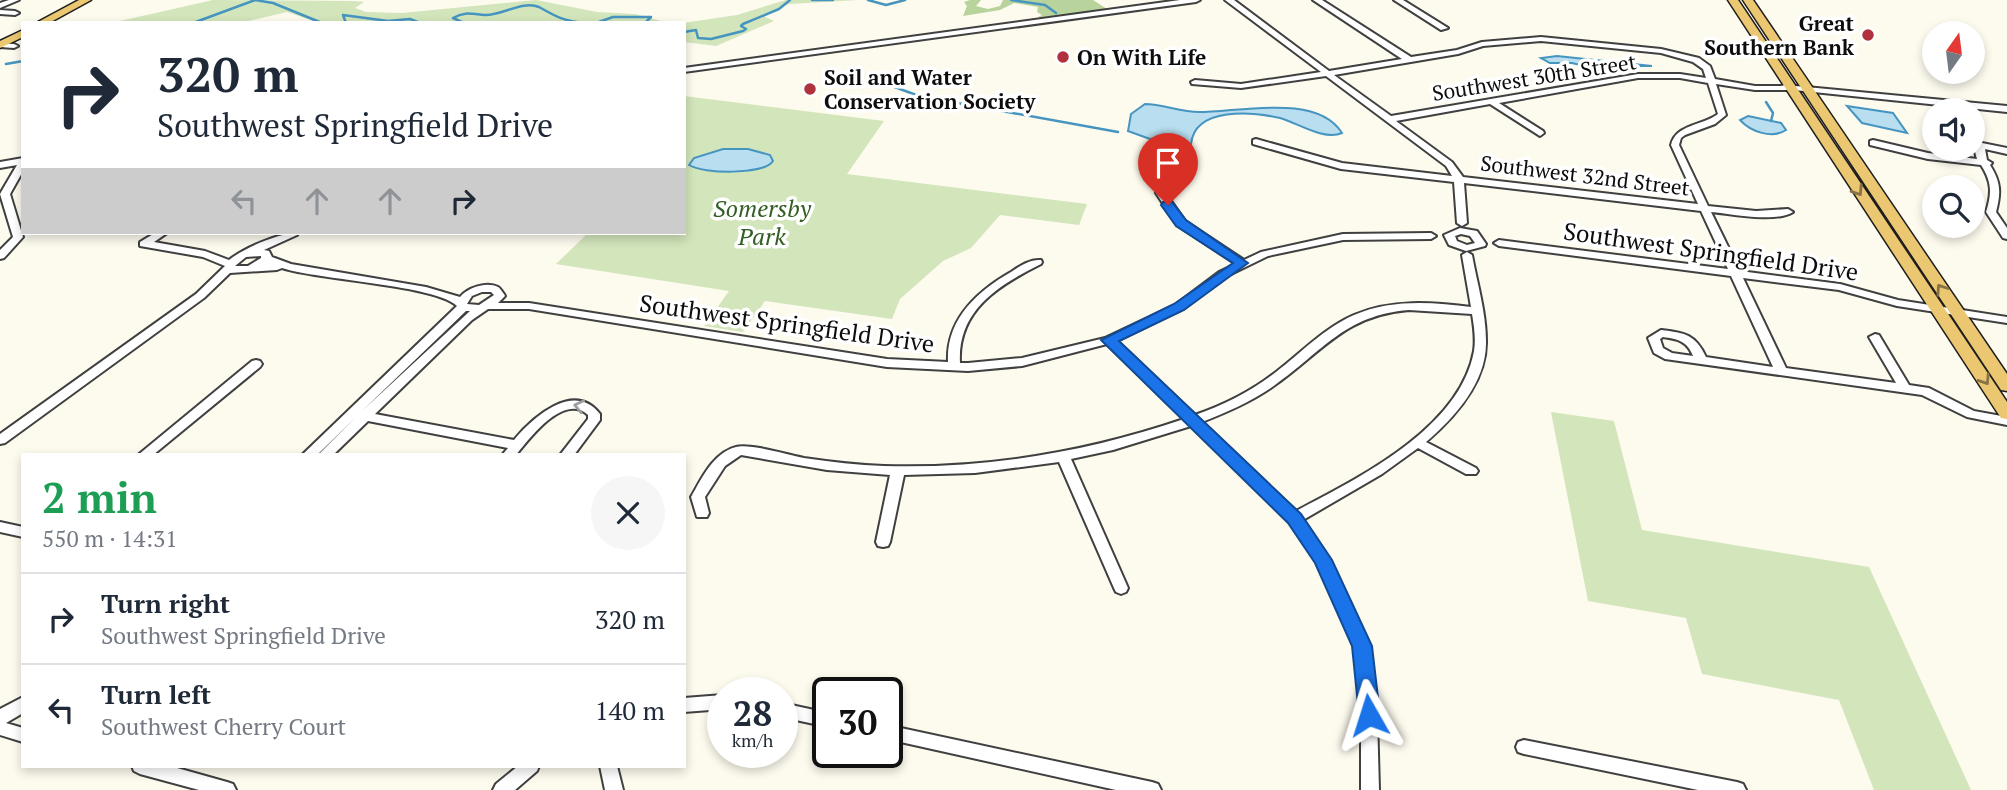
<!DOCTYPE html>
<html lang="en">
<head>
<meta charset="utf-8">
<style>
	body { margin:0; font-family:"PT Serif",serif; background:#f6f6f7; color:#1f2937; height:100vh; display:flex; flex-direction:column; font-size:26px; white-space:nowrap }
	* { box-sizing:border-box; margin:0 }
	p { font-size:23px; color:#747a83 }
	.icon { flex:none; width:38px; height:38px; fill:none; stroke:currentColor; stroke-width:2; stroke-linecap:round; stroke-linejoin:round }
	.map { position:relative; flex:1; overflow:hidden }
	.details { position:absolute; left:21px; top:453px; width:665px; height:315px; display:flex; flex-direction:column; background:#fff; border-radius:0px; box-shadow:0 4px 10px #0003 }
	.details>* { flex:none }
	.guide { position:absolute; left:21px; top:21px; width:665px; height:214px; border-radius:0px; box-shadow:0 4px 10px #0003; background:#fff; color:#1f2937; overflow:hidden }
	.needle { width:46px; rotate:14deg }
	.controls { position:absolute; left:1922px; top:21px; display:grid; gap:14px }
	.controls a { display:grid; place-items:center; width:63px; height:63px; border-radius:50%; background:#fff; box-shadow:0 4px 10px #0003; font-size:35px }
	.speed { position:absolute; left:707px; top:677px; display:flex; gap:14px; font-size:35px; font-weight:700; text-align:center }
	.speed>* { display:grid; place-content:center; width:91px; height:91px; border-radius:50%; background:#fff; box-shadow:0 4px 10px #0003; line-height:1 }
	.speed small { font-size:18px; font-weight:400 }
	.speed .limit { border:4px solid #111; border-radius:10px; background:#fff; color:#111 }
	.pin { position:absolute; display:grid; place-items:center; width:60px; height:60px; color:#fff; margin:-72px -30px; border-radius:50% 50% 50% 0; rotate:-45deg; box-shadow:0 0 7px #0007 }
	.pin .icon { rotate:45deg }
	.me { position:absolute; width:77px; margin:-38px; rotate:354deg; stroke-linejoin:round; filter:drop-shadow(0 0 5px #0008) }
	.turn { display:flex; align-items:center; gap:24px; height:147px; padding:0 21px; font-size:32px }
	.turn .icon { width:91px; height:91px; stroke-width:2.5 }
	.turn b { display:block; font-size:49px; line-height:60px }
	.lanes { display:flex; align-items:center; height:66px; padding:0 21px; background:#0003; justify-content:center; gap:35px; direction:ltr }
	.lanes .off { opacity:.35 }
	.round { display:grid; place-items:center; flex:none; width:74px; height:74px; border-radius:37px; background:#f6f6f7 }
	.head { display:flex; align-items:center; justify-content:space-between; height:119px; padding:0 21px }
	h1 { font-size:42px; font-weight:700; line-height:52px; color:#1e9e55 }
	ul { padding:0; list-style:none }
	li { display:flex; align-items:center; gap:21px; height:91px; padding:0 21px; border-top:2px solid #e0e1e3 }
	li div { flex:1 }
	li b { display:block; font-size:26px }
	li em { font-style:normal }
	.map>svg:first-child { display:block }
</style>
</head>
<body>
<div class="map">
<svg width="2007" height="790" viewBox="0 0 2007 790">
	<rect width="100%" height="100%" fill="#fdfaee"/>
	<path fill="#d3e5bb" d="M213 0 355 1 364 2 355 8 366 12 402 13 536 0 597 12 635 14 669 23H319L287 12 240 23H111Z
		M786 0H859L789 4 761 15 774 21 716 46 684 42 683 23 737 15Z
		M684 96 884 121 847 174 1087 204 1079 225 1000 215 971 248 943 261 900 299 892 319 765 301 743 332 704 326 729 291 556 264 588 233H684Z
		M1551 412 1614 421 1642 530 1869 567 1971 790H1874L1839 700 1702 674 1686 618 1588 601Z"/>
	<path fill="#b8d49c" d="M970 0H981L976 6 988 9 1000 6 1003 0H1093L1107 9 1041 18 1038 17 1042 15 1037 12 1038 7 1014 3 1000 10 963 16 967 6 964 2Z"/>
	<path fill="#b8def0" stroke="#4695c0" stroke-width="2" d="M1557 56 1652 66H1628L1608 72 1572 63H1550L1541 58Z
		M1145 104C1163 104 1180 112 1199 112 1240 112 1317 93 1342 133 1324 141 1298 123 1280 118 1253 112 1195 106 1191 144L1172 147 1128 131 1131 114Z
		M1847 106 1893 113 1907 133 1862 123Z
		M1748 116 1781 123 1786 130C1772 139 1751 132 1740 120Z
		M723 149H748L770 155 773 161C764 175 703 174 689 165L694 158Z"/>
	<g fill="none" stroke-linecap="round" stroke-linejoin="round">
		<path stroke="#4695c0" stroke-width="2.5" d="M812 0H833
			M868 0 886 5 905 0
			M1011 0 1045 5 1056 13
			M155 23H163
			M193 23 255 0 273 3 322 23
			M346 23 343 15 388 21 410 19 420 23
			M464 23 453 18C465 11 472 14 485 15 501 16 523 0 539 7 557 17 563 21 585 23
			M596 23 613 17H651L645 23
			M684 32 696 30 698 38 711 39 743 31 746 29 741 26 743 24 779 9 790 0
			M6 64 23 61
			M870 78 919 96 1118 132
			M1766 102 1773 113 1771 121"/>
		<g stroke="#404040" stroke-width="4">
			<path id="minor" d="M9 0H19L0 8V3Z
				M1180 0H1200L1196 2 684 72V68Z
				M1225 0H1234L1329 71 1402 59 1313 0H1322L1411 57 1457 50 1482 42 1541 37 1661 49 1699 58 1710 66 1715 79 1755 86H1781L1785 85 2007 106V112L1794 90H1755L1716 84 1726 115 1715 124 1685 135 1681 138 1679 145 1708 206 1756 211 1788 209 1793 212C1775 223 1732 214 1711 212L1740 271 1840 284 1898 300 2007 317V323L1897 306 1839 290 1743 278 1786 368 1896 383 1869 337 1875 334 1879 335 1909 385 1929 388 1974 411 2007 417V425L1967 417 1922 395 1665 359 1654 353 1648 338 1661 330C1685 333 1695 334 1706 357L1773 367 1731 276 1499 246 1494 243 1499 240 1728 269 1701 211 1464 183 1467 223 1462 226 1457 223 1454 182 1341 169 1253 144V140L1256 139 1342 163 1452 176 1446 166 1326 76 1241 88 1192 84 1191 82 1195 80 1241 84 1321 72ZM1541 41 1661 53 1693 62 1703 69 1706 78 1680 74H1638L1391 116 1334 75 1458 54 1483 46ZM1638 78H1680L1708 83 1718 114C1702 126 1676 124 1671 145L1698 204 1463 177 1452 162 1396 121 1490 104 1540 136 1544 133 1543 131 1499 103ZM1663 337C1678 339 1687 341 1693 356L1672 353 1663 348 1660 339Z
				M1394 0H1403L1448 28 1441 30Z
				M0 10 15 11 19 13 15 15 0 14Z
				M0 43 14 44 18 46 14 48 0 47Z
				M1873 140 1928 153 1977 159 1972 141 2007 148V154L1985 149 1987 160 1992 163 1990 165C2001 182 2001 193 1996 212L2007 228V239L2003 238 1986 212C1992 193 1992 182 1981 165L1928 159 1870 145V141Z
				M23 158V171L10 194 23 237 4 258 0 259V250L13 237 0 194 17 165 0 168V162Z
				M1161 190 1164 191 1185 221 1244 260 1261 252 1343 234 1431 233 1436 236 1431 239 1343 240 1268 256 1227 276 1183 309 1117 341 1195 415C1224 405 1252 391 1276 372 1301 353 1324 328 1354 315 1391 299 1432 302 1471 307L1462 255 1467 252 1472 255C1477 283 1486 312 1486 341 1487 382 1455 417 1426 442L1476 468 1478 471 1476 474H1466L1418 448 1382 474 1303 520 1330 560 1370 646 1377 715 1379 790H1361V715L1354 646 1317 562 1290 522 1191 426 1113 450 1071 459 1128 588 1126 592 1121 594 1116 592 1114 588 1059 462 975 473 904 475 890 542 888 546 883 547 878 546 876 542 890 475 827 470 741 455 725 466 705 497 709 513 707 517H697L691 497C702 478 713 453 736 447 749 443 789 455 804 458 831 462 858 465 884 466 987 469 1087 452 1184 419L1107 344 1022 366 968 371 887 367 529 309H488L472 320 375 414 514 440C532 418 574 380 600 414V420L574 455H560L588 419V415C564 392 529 439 516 455H502L508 448 368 421 333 455H318L355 418 317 455H302L457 306C436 285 318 280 282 268L277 270 230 273 204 298 5 443 0 444V434L196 294 225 266 203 257 140 246V242L155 233H167L154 242 205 251 229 260C244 248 278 233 298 233L297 235 264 250 269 251 272 257 291 264 426 287 460 297C467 288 487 281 498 287 499 287 505 295 505 296L498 303H529L887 359 948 362C946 320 976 292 1011 272 1020 266 1030 259 1041 260L1042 262 1041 264C999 285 957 310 960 363H968L1022 358 1105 338 1175 305 1219 272 1236 264 1177 225 1156 193ZM261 256V258L248 266H235L246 257ZM482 292H491L494 295 479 305 467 304 472 296ZM1409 310 1472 314C1474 326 1476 339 1474 351 1460 428 1359 478 1296 511L1202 422C1227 412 1253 401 1275 385 1323 351 1345 315 1409 310ZM466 311H470L362 411Z
				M1460 228 1477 231 1486 244 1485 246 1466 251 1449 245 1444 235ZM1461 234 1470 236 1475 243 1467 245 1457 241 1455 236Z
				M256 360 260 361 262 364 260 367 153 455H138L252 361Z
				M0 522 23 527V537L0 532Z
				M723 695V709L684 712V698Z
				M23 697V713L6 723 23 728V742L0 735V709Z
				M782 703 828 713V727L782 717Z
				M887 725 1152 782 1158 784 1161 790H1116L887 739Z
				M1524 740 1737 782 1743 784 1746 790H1698L1524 754 1518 752 1516 747 1518 742Z
				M132 766H170L227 782 233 784 236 790H199L140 774 134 771Z
				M518 766H539L537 771 515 790H493L496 784Z
				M600 766H617L623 790H605Z"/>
		</g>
		<g stroke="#1e1e1e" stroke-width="3">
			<path id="major" d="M79 0H91L49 23H36Z
				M1728 0H1738L2007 402V419L2001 418Z
				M1743 0H1753L2007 374V391L2001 390Z
				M23 30V37L0 48V41Z"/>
		</g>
		<use href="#minor" fill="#fff" fill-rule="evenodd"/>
		<use href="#major" fill="#ebc771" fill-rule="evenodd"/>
	</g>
	<defs><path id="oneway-chevron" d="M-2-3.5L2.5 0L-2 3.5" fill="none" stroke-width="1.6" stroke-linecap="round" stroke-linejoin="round" transform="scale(1.75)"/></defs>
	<g stroke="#877344">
		<use href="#oneway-chevron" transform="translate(1858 191) rotate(57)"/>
		<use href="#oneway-chevron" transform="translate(1941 289) rotate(-124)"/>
		<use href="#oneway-chevron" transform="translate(1985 380) rotate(57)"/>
	</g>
	<use stroke="#9e9e9e" href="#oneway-chevron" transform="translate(579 406) rotate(-168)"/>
	<path fill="#1a73e8" stroke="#114b97" stroke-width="2" d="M1163 202H1172L1186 220 1248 263 1184 310 1119 341 1301 514 1332 560 1372 646 1380 715 1377 722 1369 725 1362 722 1359 715 1352 646 1315 563 1288 523 1101 340 1174 304 1233 263 1176 226 1161 205Z"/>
	<g fill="#b0323f" stroke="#fff" stroke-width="2.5">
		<circle cx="1868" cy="35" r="7"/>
		<circle cx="1063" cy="57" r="7"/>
		<circle cx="810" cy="89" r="7"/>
	</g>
	<g text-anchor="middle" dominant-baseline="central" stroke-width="7" stroke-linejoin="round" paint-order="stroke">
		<g font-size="21" font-weight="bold" fill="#0d0d0d" stroke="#fff" text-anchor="start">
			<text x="1854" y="23" text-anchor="end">Great<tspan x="1854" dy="24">Southern Bank</tspan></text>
			<text x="1077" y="57">On With Life</text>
			<text x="824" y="77">Soil and Water<tspan x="824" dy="24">Conservation Society</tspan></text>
		</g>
		<g font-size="21" fill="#0d0d0d" stroke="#fff">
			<text transform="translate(1534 77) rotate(-9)">Southwest 30th Street</text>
			<text transform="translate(1585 175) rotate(7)">Southwest 32nd Street</text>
		</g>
		<g font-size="24" font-style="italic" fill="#335e24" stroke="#fff">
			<text x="762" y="208">Somersby<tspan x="762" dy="28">Park</tspan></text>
		</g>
		<g font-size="24" fill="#0d0d0d" stroke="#fff">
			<text transform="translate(1711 251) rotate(8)">Southwest Springfield Drive</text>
			<text transform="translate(787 323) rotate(8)">Southwest Springfield Drive</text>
		</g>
	</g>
</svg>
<div class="controls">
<a><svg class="needle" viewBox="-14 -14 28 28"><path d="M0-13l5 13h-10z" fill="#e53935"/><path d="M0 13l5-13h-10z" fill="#747a83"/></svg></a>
<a><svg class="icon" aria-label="sound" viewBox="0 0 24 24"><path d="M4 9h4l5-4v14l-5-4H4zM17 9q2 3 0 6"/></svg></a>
<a><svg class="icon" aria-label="search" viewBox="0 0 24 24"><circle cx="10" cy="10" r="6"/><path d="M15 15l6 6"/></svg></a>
</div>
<div class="speed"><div>28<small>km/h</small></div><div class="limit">30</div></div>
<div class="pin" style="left:1168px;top:205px;background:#d93025"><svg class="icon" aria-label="arrive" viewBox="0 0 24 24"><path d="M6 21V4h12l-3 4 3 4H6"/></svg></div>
<svg class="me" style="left:1369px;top:715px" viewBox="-20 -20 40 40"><path d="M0-17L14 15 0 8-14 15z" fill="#1a73e8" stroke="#fff" stroke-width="4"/></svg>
<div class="guide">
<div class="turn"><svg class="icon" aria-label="right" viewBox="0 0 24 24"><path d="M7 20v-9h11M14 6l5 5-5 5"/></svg><div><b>320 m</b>Southwest Springfield Drive</div></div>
<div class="lanes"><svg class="icon off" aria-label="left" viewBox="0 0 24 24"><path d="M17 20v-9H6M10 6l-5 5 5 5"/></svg><svg class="icon off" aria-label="ahead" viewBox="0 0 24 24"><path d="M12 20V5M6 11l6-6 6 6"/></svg><svg class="icon off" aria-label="ahead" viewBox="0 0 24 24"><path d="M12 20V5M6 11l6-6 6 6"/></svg><svg class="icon" aria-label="right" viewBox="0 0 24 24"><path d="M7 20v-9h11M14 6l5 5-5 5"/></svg></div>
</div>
<section class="details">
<div class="head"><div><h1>2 min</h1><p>550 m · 14:31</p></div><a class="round"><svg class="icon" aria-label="close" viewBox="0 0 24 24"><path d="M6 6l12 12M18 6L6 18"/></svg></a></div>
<ul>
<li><svg class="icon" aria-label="right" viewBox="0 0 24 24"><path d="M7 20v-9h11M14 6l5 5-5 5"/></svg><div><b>Turn right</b><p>Southwest Springfield Drive</p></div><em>320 m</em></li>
<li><svg class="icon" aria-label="left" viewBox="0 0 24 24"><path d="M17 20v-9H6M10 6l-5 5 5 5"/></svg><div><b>Turn left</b><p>Southwest Cherry Court</p></div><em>140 m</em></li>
</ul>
</section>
</div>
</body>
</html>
